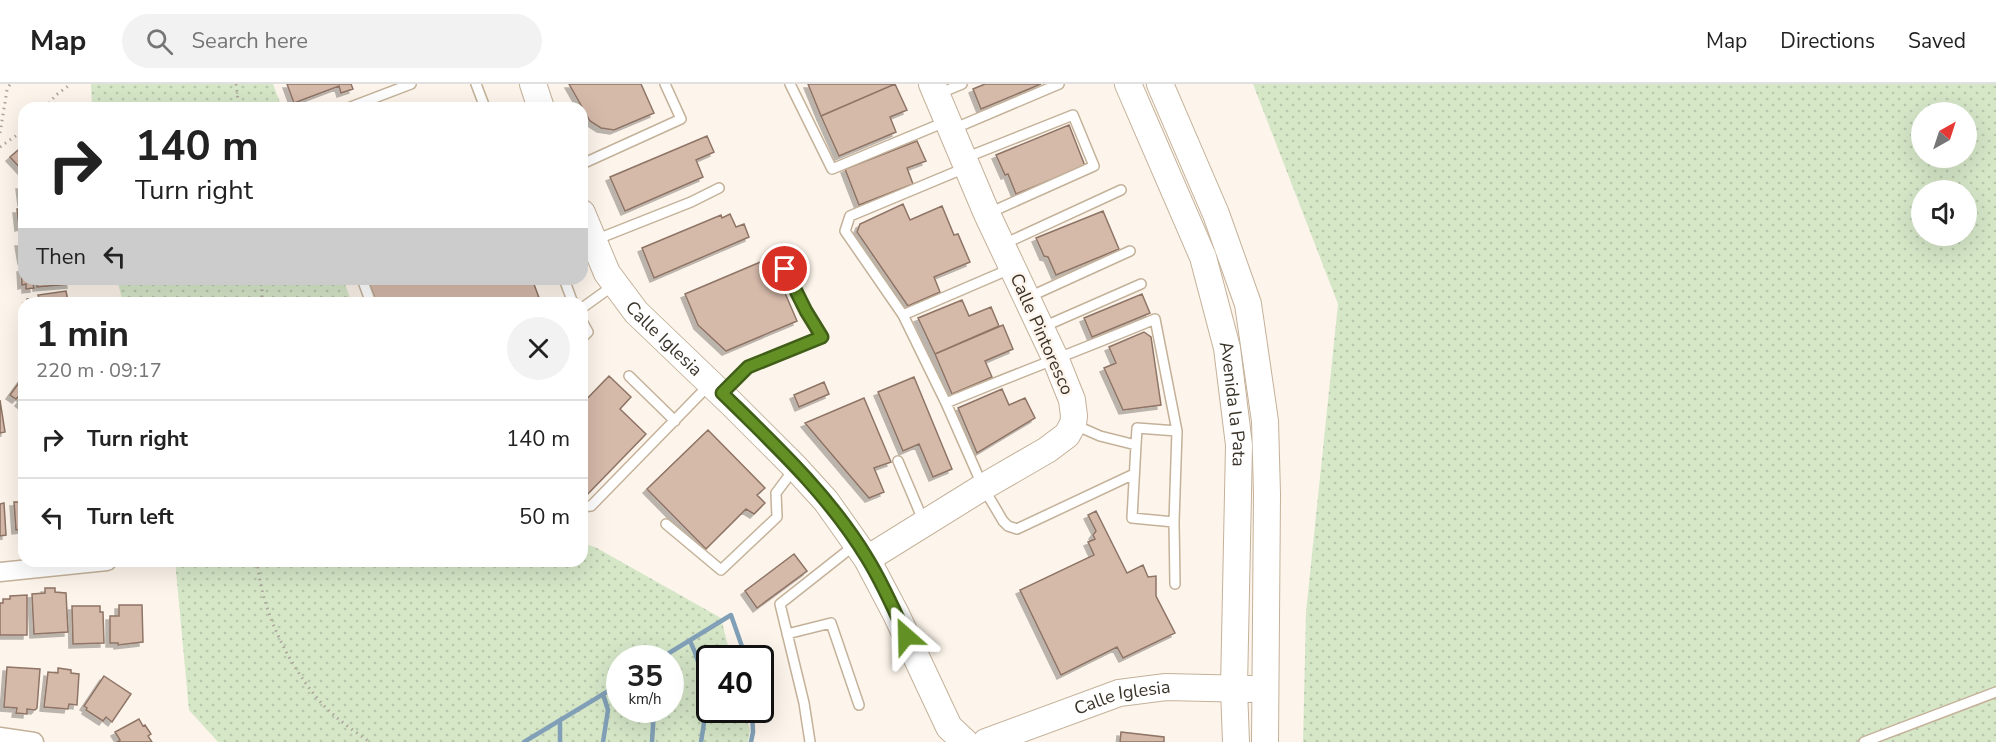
<!DOCTYPE html>
<html lang="en">
<head>
<meta charset="utf-8">
<style>
	body { margin:0; font-family:"Nunito Sans",sans-serif; background:#f2f2f2; color:#222; height:100vh; display:flex; flex-direction:column; font-size:22px; white-space:nowrap }
	* { box-sizing:border-box; margin:0 }
	p { font-size:20px; color:#767676 }
	.icon { flex:none; width:33px; height:33px; fill:none; stroke:currentColor; stroke-width:2; stroke-linecap:round; stroke-linejoin:round }
	.map { position:relative; flex:1; overflow:hidden }
	.side { position:absolute; left:18px; top:213px; width:570px; height:270px; display:flex; flex-direction:column; background:#fff; border-radius:18px; box-shadow:0 6px 24px #0002 }
	.side>* { flex:none }
	.top-card { position:absolute; left:18px; top:18px; width:570px; height:183px; border-radius:18px; box-shadow:0 6px 24px #0002; background:#fff; color:#222; overflow:hidden }
	.needle { width:39px; rotate:39deg }
	.buttons { position:absolute; left:1911px; top:18px; display:grid; gap:12px }
	.buttons a { display:grid; place-items:center; width:66px; height:66px; border-radius:50%; background:#fff; box-shadow:0 6px 24px #0002; font-size:30px }
	.speed { position:absolute; left:606px; top:561px; display:flex; gap:12px; font-size:30px; font-weight:700; text-align:center }
	.speed>* { display:grid; place-content:center; width:78px; height:78px; border-radius:50%; background:#fff; box-shadow:0 6px 24px #0002; line-height:1 }
	.speed small { font-size:15px; font-weight:400 }
	.speed .limit { border:3px solid #111; border-radius:9px; background:#fff; color:#111 }
	.pin { position:absolute; display:grid; place-items:center; width:51px; height:51px; color:#fff; margin:-26px; border:3px solid #fff; border-radius:50%; box-shadow:0 2px 6px #0007 }
	.me { position:absolute; width:66px; margin:-33px; rotate:335deg; stroke-linejoin:round; filter:drop-shadow(0 0 4px #0008) }
	.turn { display:flex; align-items:center; gap:21px; height:126px; padding:0 18px; font-size:27px }
	.turn .icon { width:78px; height:78px; stroke-width:2.5 }
	.turn b { display:block; font-size:42px; line-height:51px }
	.then { display:flex; align-items:center; height:57px; padding:0 18px; background:#0003; gap:12px; font-size:22px }
	.round { display:grid; place-items:center; flex:none; width:63px; height:63px; border-radius:32px; background:#f2f2f2 }
	.summary { display:flex; align-items:center; justify-content:space-between; height:102px; padding:0 18px }
	h1 { font-size:36px; font-weight:700; line-height:45px }
	ul { padding:0; list-style:none }
	li { display:flex; align-items:center; gap:18px; height:78px; padding:0 18px; border-top:2px solid #e0e0e0 }
	li div { flex:1 }
	li b { display:block; font-size:22px }
	li em { font-style:normal }
	header { display:flex; align-items:center; gap:36px; box-sizing:border-box; height:84px; padding:0 30px; background:#fff; border-bottom:2px solid #e0e0e0 }
	header strong { font-size:28px }
	nav { display:flex; gap:33px; margin-inline-start:auto; font-size:21px }
	.search { width:420px; height:54px; background:#f2f2f2; display:flex; align-items:center; gap:15px; box-sizing:border-box; padding:0 21px; border-radius:33px; color:#767676; font-size:22px }
	.map>svg:first-child { display:block }
</style>
</head>
<body>
<header>
<strong>Map</strong>
<div class="search"><svg class="icon" aria-label="search" viewBox="0 0 24 24"><circle cx="10" cy="10" r="6"/><path d="M15 15l6 6"/></svg>Search here</div>
<nav><a>Map</a><a>Directions</a><a>Saved</a></nav>
</header>
<div class="map">
<svg width="1996" height="658" viewBox="0 0 1996 658">
	<defs>
		<pattern id="grass-dots" width="8" height="8" patternUnits="userSpaceOnUse" patternTransform="scale(1.5)"><rect width="8" height="8" fill="#d6e7c8"/><path d="M2 2h.1M6 6h.1" fill="none" stroke="#b8c7ac" stroke-width="1.8" stroke-linecap="round"/></pattern>
		<filter id="shadow"><feDropShadow dx="-4" dy="4" stdDeviation="0" flood-color="#0004"/></filter>
	</defs>
	<rect width="100%" height="100%" fill="#fdf5eb"/>
	<path fill="url(#grass-dots)" fill-rule="evenodd" d="M91 0H273L282 24H92Z
		M1253 0H1996V658H1303L1306 528 1338 220ZM1922 28H1966V74H1922ZM1922 106H1966V152H1922Z
		M117 195H343L352 219H123Z
		M582 459 595 463 721 534 731 574H710V626H744L750 646 748 658H218L189 626 175 477H582ZM670 574V626H620V574Z"/>
	<g fill="none" stroke-linecap="round" stroke-linejoin="round">
		<path stroke="#81a0b7" stroke-width="4.5" d="M690 557C705 587 708 625 701 658
			M661 574 731 531 746 574
			M560 636V658
			M524 658 620 600
			M603 658 608 626 603 610
			M652 658 654 626
			M751 658 753 648 752 626"/>
	</g>
	<path fill="#d5b9a9" stroke="#8e7466" stroke-width="1.5" filter="url(#shadow)" d="M287 0H351L353 5 341 9 339 2 294 19Z
		M569 0H641L654 29 614 46 601 44 590 37Z
		M808 0H895L821 32Z
		M895 0 907 26 890 33 896 48 839 72 821 32Z
		M985 0H1041L981 25 973 5Z
		M1069 41 1085 82 1016 110 1008 90 1005 91 996 71Z
		M707 52 714 68 696 76 703 93 625 127 610 93Z
		M917 57 926 77 907 84 913 100 859 121 845 85Z
		M24 61V85L22 86 10 73Z
		M20 101H24V118H22Z
		M903 120 910 136 942 122 954 151 958 150 970 178 934 193 940 208 908 222 857 148 860 140Z
		M17 125H24V146L22 142 19 143Z
		M1103 127 1119 165 1056 191 1048 173 1044 172 1036 154Z
		M730 130 736 143 744 140 749 153 654 194 642 164 721 131 722 134Z
		M19 158H24V176H22Z
		M770 174 797 237 726 267 698 241 685 210Z
		M24 183V195H70L71 200 37 203V200H33L34 204 26 205V200L22 201 21 184Z
		M367 195H532L541 219H377Z
		M66 207 68 217 66 219H27V215L39 214 38 211Z
		M1142 210 1150 229 1092 253 1084 234Z
		M962 216 969 232 991 223 999 242 935 270 918 234Z
		M1003 241 1013 265 985 277 992 293 952 310 935 270Z
		M1144 248 1151 253 1161 321 1123 326 1104 284 1116 279 1109 263Z
		M609 292 631 313 620 325 646 350 582 416V320Z
		M23 293 24 294V322L19 318 22 314 19 312 16 315 10 311Z
		M914 293 952 385 933 393 919 360 903 367 878 308Z
		M824 298 829 310 799 323 794 311Z
		M1002 305 1009 321 1025 314 1035 334 977 369 958 324Z
		M864 314 891 378 874 384 884 408 869 414 805 339Z
		M0 316 5 348 0 349Z
		M708 346 765 404 757 411 765 419 754 430 746 425 706 465 647 405Z
		M21 416H24V445L16 446 14 418H21Z
		M4 419 6 451 0 452V420Z
		M1096 427 1127 489 1143 481 1148 493 1156 492V512L1175 549 1123 574 1117 563 1061 591 1020 506 1094 471 1088 458 1095 455 1093 451 1096 447 1088 431Z
		M794 470 807 487 757 524 745 507Z
		M45 504H55V508L66 509 68 548 34 550 32 510 45 509Z
		M27 511V551H0V519H3V515H10V512Z
		M119 521H142L143 558 118 561V559H110V532H119Z
		M72 522H100V528H103L104 559 73 560Z
		M7 583 40 585 37 624 35 626 27 625V630L16 629 17 624 4 623Z
		M58 584 71 586V589L79 590 77 621 69 620 68 625 44 623 48 588 58 589Z
		M104 592 131 610 112 638 106 633 103 637 86 626 87 624 84 622Z
		M139 635 143 642 145 641 151 650 148 652 152 658H117L120 656 115 648Z
		M1121 648 1164 653V658H1120Z"/>
	<g fill="none" stroke-linecap="round" stroke-linejoin="round">
		<g stroke="#c4b199" stroke-width="12">
			<path id="lane" d="M476 0 484 21 476 24
				M790 0 832 85 945 38
				M938 10 962 0
				M348 24 411 0
				M953 45 1059 0
				M965 74 1073 31 1094 82 989 129
				M582 80 681 35 665 0
				M965 84 850 132 845 147 903 231 1010 185
				M595 156 691 118 719 104
				M1004 160 1121 106
				M362 195 371 219
				M564 195 573 219
				M1029 213 1130 167
				M582 224 614 201
				M903 231 946 319 983 403 1003 437 1008 442 1017 445 1134 390
				M582 237 588 248 582 254
				M1043 243 1141 200
				M629 292 675 337
				M724 308 748 283 822 253 806 227 785 185
				M946 319C1015 290 1086 264 1155 235L1177 347
				M1075 341 1100 352 1136 361 1137 344 1177 347 1174 438 1132 434 1136 361
				M898 377 923 436
				M582 423 591 422 709 301
				M1174 438 1175 500
				M666 440 721 486 777 433 776 409 794 385
				M787 550 831 539 859 621
				M810 658 804 619 780 520 856 460
				M1864 658 1996 608"/>
		</g>
		<g stroke="#c4b199" stroke-width="21">
			<path id="street" d="M0 488 107 477
				M0 653 34 658"/>
		</g>
		<g stroke="#c4b199" stroke-width="28">
			<g id="secondary">
				<path d="M533 0 541 24"/>
				<path id="s1" d="M1128 0 1203 173 1227 264 1239 361 1234 604 1236 658"/>
				<path d="M1160 0 1216 130 1248 220 1265 337 1267 410 1265 658"/>
				<path id="s2" d="M582 129 607 189 636 228 732 320 795 383 826 417 867 475 896 530 949 643 965 658"/>
				<path d="M867 475 983 403 1047 366 1067 351 1073 340 1074 332 1072 316 1056 276 987 130 932 0"/>
				<path id="s3" d="M986 658 1119 609 1166 603 1250 605"/>
			</g>
		</g>
		<path stroke="#aca59b" stroke-width="3" stroke-dasharray="1.5 4.5" stroke-linecap="butt" d="M236 0 239 24
			M45 24 56 11 71 0
			M0 49 7 6 10 0
			M0 63 24 46
			M262 219V195
			M257 477C262 526 286 576 317 614 332 632 351 645 370 658"/>
		<use href="#lane" stroke="#fff" stroke-width="9"/>
		<use href="#street" stroke="#fff" stroke-width="18"/>
		<use href="#secondary" stroke="#fff" stroke-width="26"/>
	</g>
	<g fill="none" stroke-linecap="round" stroke-linejoin="round">
		<g stroke="#405e17" stroke-width="15">
			<path id="route" d="M785 185 806 227 822 253 748 283 722 309C774 360 829 411 867 474 882 498 894 525 906 552"/>
		</g>
		<use href="#route" stroke="#629024" stroke-width="10"/>
	</g>
	<g text-anchor="middle" dominant-baseline="central" stroke-width="5" stroke-linejoin="round" paint-order="stroke">
		<g font-size="18" fill="#3a3329" stroke="#fdf5eb">
			<text transform="translate(1042 250) rotate(66)">Calle Pintoresco</text>
			<text stroke="none"><textPath href="#s2" startOffset="152">Calle Iglesia</textPath></text>
			<text stroke="none"><textPath href="#s1" startOffset="339">Avenida la Pata</textPath></text>
			<text stroke="none"><textPath href="#s3" startOffset="144">Calle Iglesia</textPath></text>
		</g>
	</g>
</svg>
<div class="buttons">
<a><svg class="needle" viewBox="-14 -14 28 28"><path d="M0-13l5 13h-10z" fill="#e53935"/><path d="M0 13l5-13h-10z" fill="#767676"/></svg></a>
<a><svg class="icon" aria-label="sound" viewBox="0 0 24 24"><path d="M4 9h4l5-4v14l-5-4H4zM17 9q2 3 0 6"/></svg></a>
</div>
<div class="speed"><div>35<small>km/h</small></div><div class="limit">40</div></div>
<div class="pin" style="left:785px;top:185px;background:#d93025"><svg class="icon" aria-label="arrive" viewBox="0 0 24 24"><path d="M6 21V4h12l-3 4 3 4H6"/></svg></div>
<svg class="me" style="left:906px;top:552px" viewBox="-20 -20 40 40"><path d="M0-17L14 15 0 8-14 15z" fill="#629024" stroke="#fff" stroke-width="4"/></svg>
<div class="top-card">
<div class="turn"><svg class="icon" aria-label="right" viewBox="0 0 24 24"><path d="M7 20v-9h11M14 6l5 5-5 5"/></svg><div><b>140 m</b>Turn right</div></div>
<div class="then">Then<svg class="icon" aria-label="left" viewBox="0 0 24 24"><path d="M17 20v-9H6M10 6l-5 5 5 5"/></svg></div>
</div>
<section class="side">
<div class="summary"><div><h1>1 min</h1><p>220 m · 09:17</p></div><a class="round"><svg class="icon" aria-label="close" viewBox="0 0 24 24"><path d="M6 6l12 12M18 6L6 18"/></svg></a></div>
<ul>
<li><svg class="icon" aria-label="right" viewBox="0 0 24 24"><path d="M7 20v-9h11M14 6l5 5-5 5"/></svg><div><b>Turn right</b></div><em>140 m</em></li>
<li><svg class="icon" aria-label="left" viewBox="0 0 24 24"><path d="M17 20v-9H6M10 6l-5 5 5 5"/></svg><div><b>Turn left</b></div><em>50 m</em></li>
</ul>
</section>
</div>
</body>
</html>
